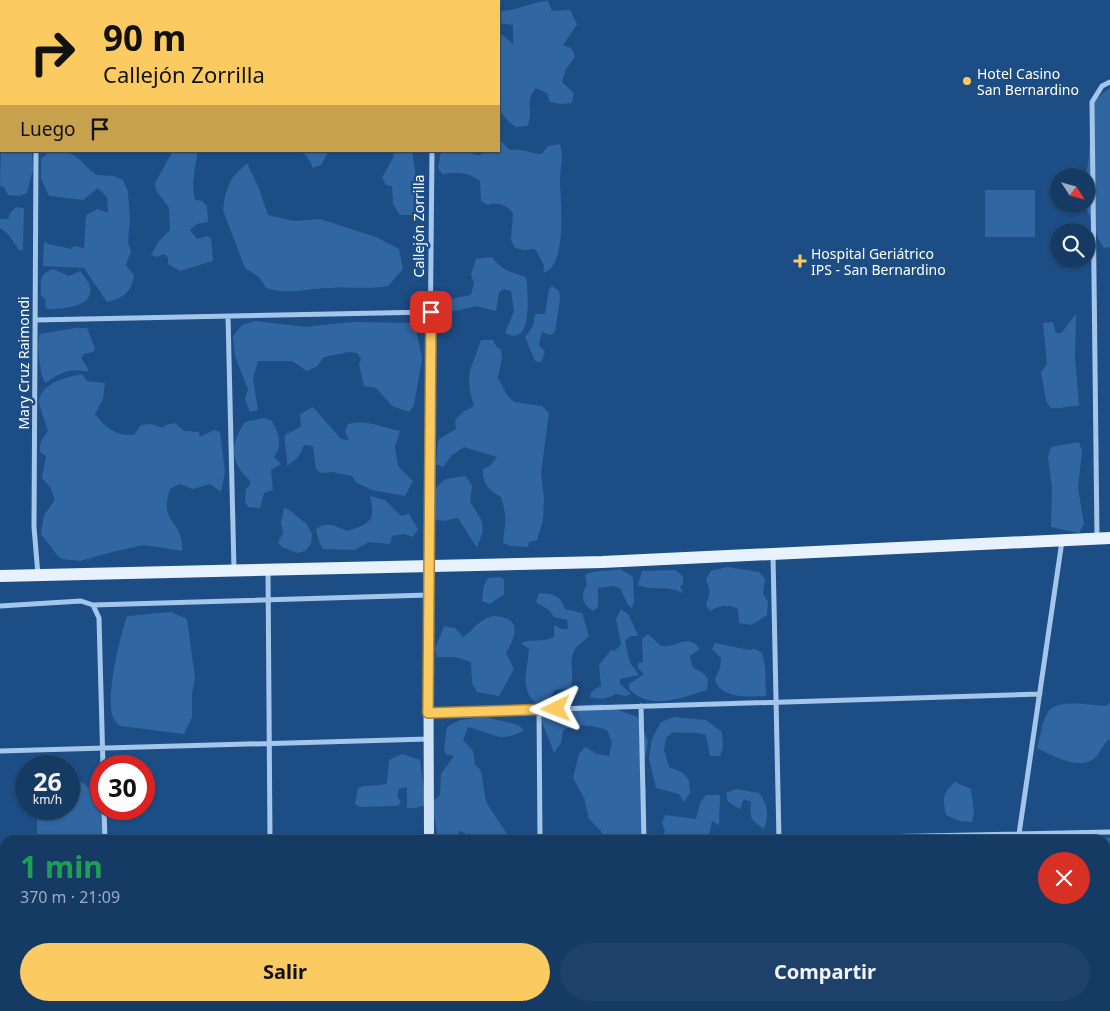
<!DOCTYPE html>
<html lang="es">
<head>
<meta charset="utf-8">
<style>
	body { margin:0; font-family:"Noto Sans",sans-serif; background:#1e416a; color:#f1f3f6; height:100vh; display:flex; flex-direction:column; font-size:19px; white-space:nowrap }
	* { box-sizing:border-box; margin:0 }
	p { font-size:16px; color:#9dadbf }
	.icon { flex:none; width:28px; height:28px; fill:none; stroke:currentColor; stroke-width:2; stroke-linecap:round; stroke-linejoin:round }
	.map { position:relative; flex:1; overflow:hidden }
	.details { position:absolute; left:0px; top:835px; width:1110px; height:176px; display:flex; flex-direction:column; background:#153a64; border-radius:15px 15px 0 0; box-shadow:0 1px 4px #0004,0 0 0 1px #345478 }
	.details>* { flex:none }
	.top-card { position:absolute; left:0px; top:0px; width:500px; height:152px; box-shadow:0 1px 4px #0004,0 0 0 1px #345478; background:#fbca61; color:#111; overflow:hidden }
	.needle { width:32px; rotate:126deg }
	.fabs { position:absolute; left:1050px; top:168px; display:grid; gap:10px }
	.fabs a { display:grid; place-items:center; width:45px; height:45px; border-radius:50%; background:#153a64; box-shadow:0 1px 4px #0004,0 0 0 1px #345478; font-size:25px }
	.speed { position:absolute; left:15px; top:755px; display:flex; gap:10px; font-size:25px; font-weight:700; text-align:center }
	.speed>* { display:grid; place-content:center; width:65px; height:65px; border-radius:50%; background:#153a64; box-shadow:0 1px 4px #0004,0 0 0 1px #345478; line-height:1 }
	.speed small { font-size:12px; font-weight:400 }
	.speed .limit { border:8px solid #d22; background:#fff; color:#111 }
	.pin { position:absolute; display:grid; place-items:center; width:42px; height:42px; color:#fff; margin:-21px; border-radius:10px; box-shadow:0 2px 8px #0006 }
	.me { position:absolute; width:55px; margin:-28px; rotate:268deg; stroke-linejoin:round; filter:drop-shadow(0 0 4px #0008) }
	.turn { display:flex; align-items:center; gap:18px; height:105px; padding:0 20px; font-size:22px }
	.turn .icon { width:65px; height:65px; stroke-width:2.5 }
	.turn b { display:block; font-size:35px; line-height:42px }
	.then { display:flex; align-items:center; height:48px; padding:0 20px; background:#0003; gap:10px; font-size:19px }
	.round { display:grid; place-items:center; flex:none; width:52px; height:52px; border-radius:26px; background:#1e416a }
	.summary { display:flex; align-items:center; justify-content:space-between; height:85px; padding:0 20px }
	h1 { font-size:30px; font-weight:700; line-height:38px; color:#1e9e55 }
	.action { display:flex; gap:10px; margin-top:auto; padding:10px 20px }
	.action a { flex:1; height:58px; border-radius:30px; background:#fbca61; color:#111; font-size:20px; font-weight:700; line-height:58px; text-align:center }
	.action a+a { background:#1e416a; color:#f1f3f6 }
	.map>svg:first-child { display:block }
</style>
</head>
<body>
<div class="map">
<svg width="1110" height="1011" viewBox="0 0 1110 1011">
	<rect width="100%" height="100%" fill="#1c4d85"/>
	<path fill="#3067a3" d="M548 1 552 11 570 10 577 24 563 45 572 49 575 57 566 69 562 82 574 93 572 103 560 104 550 102 547 93 536 88C523 102 535 114 527 126L516 127 509 122 499 110V32L513 44V25L499 23V11C514 12 531 2 548 1Z
		M1110 88V247L1104 248 1099 240 1086 207V176L1089 156 1091 108 1097 98Z
		M500 140 510 150C522 148 530 154 542 154L548 146 560 144C564 158 560 168 560 182 561 207 564 236 556 260 553 267 549 270 543 274L544 265 535 249 524 250 515 248 511 240 513 213C506 205 497 201 487 205L481 201 480 181C468 172 457 172 442 174L438 168 441 151H462L479 155 489 151H499Z
		M1 149V151H32L33 169 27 193 19 196 8 195 4 187 0 186Z
		M50 151C82 151 75 160 97 175L114 176 123 180 128 192 130 219 128 242 131 252 126 265 134 276C131 293 123 298 107 302L84 268 43 266 44 241 48 244 72 249 74 246 84 248 86 215 98 209 108 213 107 197 98 188 83 200 49 196 41 179V159Z
		M173 151H198C195 167 191 184 195 200L202 201 207 206 208 222 197 224 190 230 197 239 207 236 211 238 213 261 180 271 168 264V257L164 254 157 257 151 255 159 241 170 230 169 208 156 190 155 183Z
		M302 151H329L321 165 313 168 310 161Z
		M394 151H412L416 176 413 215H400L393 204 392 186 386 185 382 178 393 158Z
		M247 163 258 186 268 215 294 221 320 219 376 237 399 249 403 269 388 286C367 290 347 286 327 288 304 289 288 295 266 288L259 277 245 268 223 210 225 195 232 178Z
		M985 190H1035V237H985Z
		M16 207 24 208 23 250H19L8 234 0 228V219H8L10 213Z
		M492 257C501 270 510 272 524 276L527 280C527 294 534 349 505 333L514 311 511 291 504 289 499 292 496 311 476 306 450 312 446 307 451 299 471 295 474 283 471 275 476 259Z
		M53 269 69 276 80 271C108 302 73 310 46 309L45 299 41 296C41 282 38 274 53 269Z
		M552 286 559 291 560 299 555 332 550 335 542 332 539 345 545 352 541 362 535 361 525 337 533 326 535 314H545L549 289Z
		M1076 314 1075 357 1079 406C1069 405 1062 410 1051 408L1046 401 1041 372 1047 364 1043 323 1053 322 1056 333H1061Z
		M256 321 305 327 352 322 415 323 422 359 414 405 409 412 392 406 376 388 364 386 359 364 361 359 357 353 349 352 324 357 317 366 307 371 292 361H258L253 379 258 410 250 412 245 399 248 389 235 356 233 336 242 325Z
		M76 328H87L95 348 93 352 84 354 81 358 88 369 87 372C69 367 60 374 45 383 40 376 36 341 40 334Z
		M481 340H493L496 346 501 350 502 358 498 378 507 395 514 402 542 406 549 413 541 473 544 498 543 520 537 540 529 542 528 547 511 546 503 543C505 520 508 521 501 497 489 491 482 483 483 469L491 465 497 457 464 447 452 455 443 467 436 464 438 440 456 429 455 420 464 411 474 406C464 372 471 371 481 340Z
		M82 374 87 381 105 383 103 399 95 414C106 428 116 436 134 435L141 425 151 424 163 428 165 425 175 423 184 431 199 432 200 437 214 430 220 432 225 472 221 492 210 484 193 489 179 484 170 489C158 525 184 519 182 551L144 545 112 552 80 561 62 559 58 556 41 534 44 515 55 500 50 487 42 478 46 456 40 452C39 442 42 439 48 431 47 428 39 405 39 402 40 383 67 377 82 374Z
		M313 407 341 439 349 440 345 431 348 424C368 419 380 427 400 431L395 447 398 466 413 481 405 496 372 490 357 483 352 476 332 472 321 473 316 469 313 446 304 445 298 457 287 466C288 454 284 448 285 435L301 427 300 414Z
		M264 418 272 421C279 433 283 445 274 457L281 464 271 470 273 490 264 493 260 508 248 507 245 501 246 489 250 485V481C229 461 230 445 245 422Z
		M1079 442 1082 451 1078 488 1084 524 1079 533 1051 527 1052 488 1048 457 1051 447Z
		M466 476 472 486 470 502C483 522 487 524 477 548L458 518 443 521 434 519 436 488 445 479Z
		M370 496 385 500 401 516 409 514 418 529 413 537 404 534 392 536 390 544 369 542 354 550 323 549 319 542 316 529C327 521 336 526 347 531 370 524 376 521 370 496Z
		M284 508C294 510 297 519 306 523L312 534 311 544 305 551 297 553 282 547 278 542 283 533 281 523Z
		M727 567 759 572 765 579 763 594 768 602 767 615 751 625 739 623 738 609C727 604 721 605 710 611L706 605 710 592 706 579 711 571Z
		M620 569 633 577 634 602 632 608 628 605 620 588 613 586 598 588V607L593 611C583 604 579 597 587 585L585 575C594 569 610 572 620 569Z
		M675 570 683 576V585L680 586 683 593C663 584 656 592 638 585L642 571Z
		M501 577 504 580V594L490 604 482 601 484 585 488 578Z
		M539 593C553 594 561 595 565 609L582 613 589 636C585 641 577 645 574 651 568 662 576 676 570 688L555 690 547 702 536 703C519 689 528 668 529 649L521 643C532 638 543 643 554 637V625L562 629H568L567 620 554 617 549 610 536 602Z
		M621 609 629 615 638 636H630L625 641 630 663 639 675 620 679V684L631 694 625 696 616 694C607 699 600 700 590 697 591 690 595 689 601 686L599 665 611 650 615 651 621 644 616 619Z
		M171 612 187 619 195 678 192 694V717L184 734 120 726C118 724 114 720 113 717 105 697 120 637 127 616Z
		M493 616C522 617 517 634 506 653L514 669 499 696 477 692 472 683 471 662 455 657H437L435 649 444 626 455 628 463 637C474 630 480 618 493 616Z
		M648 634 661 646C677 649 688 632 700 649L690 656 693 668 702 672 708 679 707 690C681 698 650 711 629 689V684L644 674 638 668V663L643 662 642 639Z
		M715 643 749 650 755 649 762 653 765 666 766 696C750 697 719 699 715 679L720 668 721 658 712 649Z
		M1110 701V739C1102 744 1101 752 1095 758 1080 771 1052 756 1037 748 1040 738 1042 723 1047 714 1055 697 1091 706 1107 706Z
		M602 704 637 717 648 741 643 769 646 791 645 840H604L601 831 589 819 584 798 573 778 579 754 585 747 597 754 609 756 612 742 607 730C595 726 573 722 563 731L561 743 554 753 542 722V713L572 706Z
		M486 717 518 725 524 730C500 745 492 732 468 727L463 740 473 751 475 764 481 771 486 802 511 840H466L465 833 460 831 452 840H441L437 833 432 802 440 795 441 774 454 756 446 754 444 749 447 727 460 720Z
		M674 717 706 720 722 732 723 748 720 756H710L706 735C694 731 685 734 673 732L666 738 664 750 669 767 683 773 689 780 690 793 684 802 679 794 656 788 649 758 652 739 661 722Z
		M402 754 420 760 426 805 416 808H407V787L399 789 397 796 401 802 398 806 360 807 355 804 358 788C367 784 377 787 387 783L389 760Z
		M69 780 84 783 101 804 106 840H37V809H69Z
		M955 782 971 789 974 812 972 822 960 821 946 815C943 797 941 795 955 782Z
		M736 789 759 793C768 805 769 816 764 829 749 819 750 818 751 802L744 799 740 809 728 802 726 793Z
		M706 795H720L719 825 712 821 708 840 660 839 665 831 662 823 665 815 696 819 700 803Z
		M1101 838H1110V958L1105 952V840H1100Z"/>
	<g fill="none" stroke-linecap="round" stroke-linejoin="round">
		<path stroke="#a4c6eb" stroke-width="5" d="M432 0V1
			M36 1V0
			M0 128H1
			M36 151 34 527 38 575
			M228 316 234 570
			M35 320 431 312
			M1097 538 1092 102 1102 86 1110 82
			M773 556 779 840
			M428 566 432 151
			M268 571 270 840
			M93 605 428 595
			M0 606 81 601 93 605 99 618 103 766
			M641 706 644 840
			M539 709 540 840
			M428 713 1040 694
			M0 751 428 739
			M104 809 105 840
			M1019 834 1062 541
			M779 839 1110 832
			M111 1006V1011
			M271 1006V1011
			M648 1006V1011
			M869 1006V1011
			M1088 1006V1011"/>
		<path stroke="#cfe2f8" stroke-width="10" d="M428 566 429 840
			M431 1006V1011"/>
		<path stroke="#e8f1fe" stroke-width="12" d="M0 576 602 562 1110 538"/>
	</g>
	<g fill="none" stroke-linecap="round" stroke-linejoin="round">
		<g stroke="#a3833f" stroke-width="12">
			<path id="route" d="M431 312 428 713 556 709"/>
		</g>
		<use href="#route" stroke="#fbca61" stroke-width="9"/>
	</g>
	<g fill="#fbca61" stroke="#1c4d85" stroke-width="2">
		<circle cx="967" cy="81" r="5"/>
		<path d="M797.5 253.5h5v5h5v5h-5v5h-5v-5h-5v-5h5z"/>
	</g>
	<g text-anchor="middle" dominant-baseline="central" stroke-width="5" stroke-linejoin="round" paint-order="stroke">
		<g font-size="14" fill="#fff" stroke="#1c4d85" text-anchor="start">
			<text x="977" y="73">Hotel Casino<tspan x="977" dy="16">San Bernardino</tspan></text>
			<text x="811" y="253">Hospital Geriátrico<tspan x="811" dy="16">IPS - San Bernardino</tspan></text>
		</g>
		<g font-size="14" fill="#fff" stroke="#1c4d85">
			<text transform="translate(418 226) rotate(-90)">Callejón Zorrilla</text>
			<text transform="translate(23 363) rotate(-90)">Mary Cruz Raimondi</text>
		</g>
	</g>
</svg>
<div class="fabs">
<a><svg class="needle" viewBox="-14 -14 28 28"><path d="M0-13l5 13h-10z" fill="#e53935"/><path d="M0 13l5-13h-10z" fill="#9dadbf"/></svg></a>
<a><svg class="icon" aria-label="search" viewBox="0 0 24 24"><circle cx="10" cy="10" r="6"/><path d="M15 15l6 6"/></svg></a>
</div>
<div class="speed"><div>26<small>km/h</small></div><div class="limit">30</div></div>
<div class="pin" style="left:431px;top:312px;background:#d93025"><svg class="icon" aria-label="arrive" viewBox="0 0 24 24"><path d="M6 21V4h12l-3 4 3 4H6"/></svg></div>
<svg class="me" style="left:556px;top:709px" viewBox="-20 -20 40 40"><path d="M0-17L14 15 0 8-14 15z" fill="#fbca61" stroke="#fff" stroke-width="4"/></svg>
<div class="top-card">
<div class="turn"><svg class="icon" aria-label="right" viewBox="0 0 24 24"><path d="M7 20v-9h11M14 6l5 5-5 5"/></svg><div><b>90 m</b>Callejón Zorrilla</div></div>
<div class="then">Luego<svg class="icon" aria-label="arrive" viewBox="0 0 24 24"><path d="M6 21V4h12l-3 4 3 4H6"/></svg></div>
</div>
<section class="details">
<div class="summary"><div><h1>1 min</h1><p>370 m · 21:09</p></div><a class="round" style="background:#d93025;color:#fff"><svg class="icon" aria-label="close" viewBox="0 0 24 24"><path d="M6 6l12 12M18 6L6 18"/></svg></a></div>
<div class="action"><a>Salir</a><a>Compartir</a></div>
</section>
</div>
</body>
</html>
